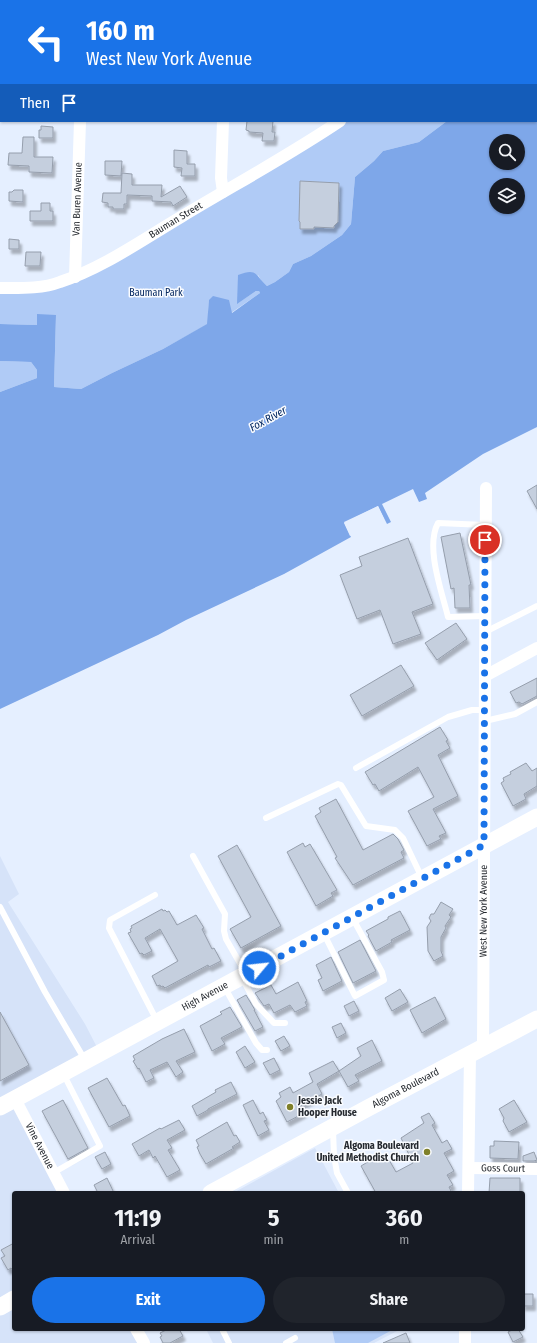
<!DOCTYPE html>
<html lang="en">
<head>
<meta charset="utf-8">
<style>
	body { margin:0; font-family:"Fira Sans Condensed",sans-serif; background:#20242c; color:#f1f3f6; height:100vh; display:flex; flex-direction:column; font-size:15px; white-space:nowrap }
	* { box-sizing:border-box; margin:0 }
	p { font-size:13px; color:#9ea1a6 }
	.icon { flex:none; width:22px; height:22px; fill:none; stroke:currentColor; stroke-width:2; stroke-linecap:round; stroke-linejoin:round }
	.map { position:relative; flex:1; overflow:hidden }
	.side { position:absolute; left:12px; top:1191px; width:513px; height:140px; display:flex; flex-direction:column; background:#171b24; border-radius:4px; box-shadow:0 1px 3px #0004 }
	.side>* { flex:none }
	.banner { position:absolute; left:0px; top:0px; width:537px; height:122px; box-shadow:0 1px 3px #0004; background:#1a73e8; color:#fff; overflow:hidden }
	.tools { position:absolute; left:489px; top:134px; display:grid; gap:8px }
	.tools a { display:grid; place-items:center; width:36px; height:36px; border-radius:50%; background:#171b24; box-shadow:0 1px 3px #0004; font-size:20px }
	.pin { position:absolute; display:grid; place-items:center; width:34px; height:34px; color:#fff; margin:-17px; border:2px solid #fff; border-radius:50%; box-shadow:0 1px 4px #0007 }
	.me { position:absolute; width:44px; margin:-22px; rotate:62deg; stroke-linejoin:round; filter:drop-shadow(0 0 3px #0008) }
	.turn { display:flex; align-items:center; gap:14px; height:84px; padding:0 20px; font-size:18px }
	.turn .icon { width:52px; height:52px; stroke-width:2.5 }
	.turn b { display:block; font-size:28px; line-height:34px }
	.then { display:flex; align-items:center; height:38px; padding:0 20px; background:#0003; gap:8px; font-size:15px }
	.eta { display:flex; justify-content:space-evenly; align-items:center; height:68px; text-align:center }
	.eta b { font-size:24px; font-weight:700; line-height:28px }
	.button { display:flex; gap:8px; margin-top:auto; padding:8px 20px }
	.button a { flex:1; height:46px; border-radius:24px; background:#1a73e8; color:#fff; font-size:16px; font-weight:700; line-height:46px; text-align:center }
	.button a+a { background:#20242c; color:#f1f3f6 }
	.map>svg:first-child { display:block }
</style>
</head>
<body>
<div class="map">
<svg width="537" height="1343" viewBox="0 0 537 1343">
	<defs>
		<filter id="shadow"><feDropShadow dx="2.5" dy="4.5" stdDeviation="1" flood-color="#0004"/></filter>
	</defs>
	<rect width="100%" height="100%" fill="#e5efff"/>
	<path fill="#d6e3f9" d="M0 856 19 894 8 902 85 1024 100 1053 15 1099 59 1193H14V1329H130L138 1343H0Z
		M315 1148 339 1193H233Z
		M206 1329H401L374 1343H213Z"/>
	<path fill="#b0cbf6" d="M372 0H537V51L536 52V1H372Z
		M340 121H447L419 142 383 151 374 161 355 177 351 224 342 235 311 256 293 264 289 272 275 282 267 286 262 282 258 275 238 303 256 291H259L260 293 231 313 209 300 208 324 163 349 112 373 81 389 54 387 56 315 37 325 0 324V288L60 283Z
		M0 361 31 362 37 370V378L0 392Z
		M332 1329H394L368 1343H335Z"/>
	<path fill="#7ea7e9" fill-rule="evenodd" d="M537 51V427L483 454 425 493 427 499 419 502 413 489 382 504 391 522 387 524 378 506 344 522 351 537 284 574 186 620 158 635 0 709V392L37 378V370L31 362 0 361V324L37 325V314L56 315 54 387 81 389 112 373 163 349 207 324 209 300 213 296 229 300 232 313 260 293 259 291H256L237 304 238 275C258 267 255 276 267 286L275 282 289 272 293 264 311 256 342 235 351 224 355 177 374 161 383 151 419 142 447 121H536ZM496 141H518V163H496ZM496 185H518V207H496Z"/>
	<path fill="#e5efff" d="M378 506 384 519 382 520 377 509 346 523 352 535 350 536 344 523Z"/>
	<path fill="#c5cfde" stroke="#959eac" filter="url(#shadow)" d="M247 121H273L272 132H275L274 141H262L263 133 249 132V131L246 130Z
		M41 126 53 127V138H39V130H41Z
		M23 137H34V157H53L52 173 29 172V166L8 165 9 153H22Z
		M174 150 187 151V164H195V176H181L182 168 174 167Z
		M105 161H122L121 176 105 175Z
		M122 173 132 174V185H162L161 197 180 186 187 197 173 206 171 202 152 201V196L127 195V204H124V209H113V207H108V203L102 202 103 193H121Z
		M300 181 339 183 338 222 334 226V228L314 227V229H300V222L299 221Z
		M14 190H23V202L9 201V192H12Z
		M41 203H50V211H53V221H30V211H41Z
		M9 239 19 240V249H9Z
		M26 252H41L40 266H25Z
		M537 485V509L527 491Z
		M460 533 471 585H469L470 608H455L454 588 451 589 441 537Z
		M408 538 433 604 412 612 421 634 393 644 380 610 357 619 340 575 362 566 359 557Z
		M456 623 467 639 437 660 425 643Z
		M401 665 414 686 362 716 350 695Z
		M537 678V696L522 704 519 702 516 703 510 692Z
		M440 727 448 740 446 741 450 748 438 755 458 796 433 809 446 833 439 836 441 839 427 846 408 811 434 797 418 767 379 791 375 784 373 785 365 772Z
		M526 763 532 771 537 768V786L524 794 526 799 513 806 501 783 504 781 503 778 511 774 510 772Z
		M336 799 363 850 393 834 398 839 404 850 401 852 404 858 353 885 335 858 337 857 315 816 321 812 319 808Z
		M303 843 305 847 310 844 337 890 331 893 333 896 316 906 287 852Z
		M237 845 281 926 241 948 230 929 251 917 218 856Z
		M441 902 453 909 449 915 451 917 445 926 446 928 441 937V951L443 956 434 961 428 951 427 927 431 921 429 918 431 914H434Z
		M162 909 163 911 165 910 167 912 169 911 177 925 196 915 204 928 202 929 212 949 214 948 221 961 209 967 208 965 165 988 163 986 161 987 160 985 157 986 152 976 178 961 160 929 145 938 152 951 144 955 142 953 140 954 128 933 131 932 130 929 132 928 131 926Z
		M400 911 410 930 391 940 392 942 376 951 368 936 369 935 366 931 388 919V917Z
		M360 940 376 971 353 983 338 952Z
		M331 957 342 981 323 991 318 980 322 978 316 965Z
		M298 982 307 1001 305 1002 307 1006 295 1012 290 1005 274 1013 269 1004 264 1006 255 993 271 985 276 994Z
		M400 989 408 1002 392 1011 385 998Z
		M246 995 255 1010H254L263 1027 255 1031 237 1000Z
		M435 997 446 1019 422 1033 410 1010Z
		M354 1001 359 1011 349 1016 344 1006Z
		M230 1007 242 1027 221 1038 225 1044 212 1051 200 1026 222 1014 220 1012Z
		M0 1012 29 1065 0 1081Z
		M341 1023 346 1033 337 1038 332 1027Z
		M184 1029 195 1052 176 1061 183 1072 176 1077 167 1062 150 1070 154 1078 146 1082 139 1068 138 1069 133 1061 135 1060 133 1056 162 1039Z
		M284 1036 290 1046 281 1051 275 1041Z
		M372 1040 382 1061 355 1075 359 1081 348 1087 339 1071 361 1056 357 1048Z
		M245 1046 255 1062 245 1068 236 1052Z
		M274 1058 280 1070 270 1075 263 1063Z
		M333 1061 339 1071 317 1084 322 1094 300 1106 304 1113 287 1122 276 1101 281 1097 279 1093 290 1087 293 1093 313 1082 309 1073Z
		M107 1078 123 1106 125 1105 130 1116 109 1127 88 1088Z
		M231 1082 237 1094 208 1109V1110L197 1116 192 1106 216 1092 215 1090Z
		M63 1100 88 1148 68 1159 42 1111Z
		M253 1100 260 1114 263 1112 267 1120 264 1121 269 1130 258 1136 243 1105Z
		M514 1100 527 1122 509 1132 503 1121 504 1118 499 1109Z
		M429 1113 435 1123 432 1125 442 1143 447 1140 452 1149 444 1153 454 1171 447 1175 453 1185 449 1187 452 1193H376L361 1166 381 1154 384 1160 388 1158 396 1172 413 1163 401 1138 424 1123 421 1117Z
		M179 1120 185 1130 167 1140 172 1148 168 1150 180 1170 167 1177 155 1156 153 1158 149 1150 139 1156 132 1144 160 1128 161 1129Z
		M227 1122 234 1136 236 1135 240 1142 232 1147 234 1148 206 1164 200 1154 197 1147 199 1146 196 1140Z
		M494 1141 519 1142 518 1159 490 1158V1146H494Z
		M105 1152 111 1164 102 1169 95 1157Z
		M534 1152 537 1160 534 1161H523V1156Z
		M107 1178 114 1193H98L94 1185Z
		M490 1178H520V1193H489Z
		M14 1243V1272L11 1268 8 1270 1 1258 5 1256 1 1250Z
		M523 1294H533V1306H523Z
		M168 1329H179L183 1336 170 1343H163L160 1337 162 1336 160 1333Z
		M514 1329H518L523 1337 513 1342 508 1332Z
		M406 1333 410 1343H383Z"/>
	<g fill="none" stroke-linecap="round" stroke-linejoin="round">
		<path stroke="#fff" stroke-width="6" d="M485 616 448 617C442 592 425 547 438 523L485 525
			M485 632 537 606
			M485 721 515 714 537 702
			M356 768 448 717 472 710H485
			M266 818 338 784 341 785 366 826 395 830 403 838 422 878
			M193 856 225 914 224 931 226 939 246 974
			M155 895 110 920 109 928 157 1021
			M0 907 45 992 85 1060
			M324 934 355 996 384 980 382 972 352 917
			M242 978 256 1004 274 1023H285
			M225 988 256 1043 262 1050H267
			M333 1130 334 1156 337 1173 348 1193
			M53 1173 100 1146 64 1075
			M222 1329 229 1343
			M286 1343 295 1338"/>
		<g stroke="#fff" stroke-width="12">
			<path d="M85 1V0"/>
			<path d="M227 1V0"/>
			<path d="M372 1V0"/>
			<path d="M223 121 221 178 223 192"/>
			<path id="s1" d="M75 277 80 121"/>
			<path id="s2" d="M0 288C19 288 42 289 60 282 103 268 142 240 181 217 234 185 288 156 340 121"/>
			<path d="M485 676 537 648"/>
			<path id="s3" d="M483 1047 486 488"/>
			<path id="s4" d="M15 1099 64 1193"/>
			<path id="s5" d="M469 1168 537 1169"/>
			<path d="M468 1193 470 1054"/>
			<path d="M136 1329 144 1343"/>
			<path d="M465 1343V1329"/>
		</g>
		<g stroke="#fff" stroke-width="17">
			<path id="s6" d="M0 1107 537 817"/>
			<path id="s7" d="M211 1193 368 1108 537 1019"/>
			<path d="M0 1307 14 1299"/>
		</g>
	</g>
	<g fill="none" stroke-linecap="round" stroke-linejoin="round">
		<path stroke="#1a73e8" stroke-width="7" stroke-dasharray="0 12.6" d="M259 968 484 845 485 540"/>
	</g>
	<g fill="#7f8029" stroke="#fafcff" stroke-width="1.5">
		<circle cx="290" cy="1107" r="4"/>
		<circle cx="427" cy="1152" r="4"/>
	</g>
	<g text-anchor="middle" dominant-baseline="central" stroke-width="3" stroke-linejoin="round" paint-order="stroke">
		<g font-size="10" fill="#25292f" stroke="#fafcff">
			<text stroke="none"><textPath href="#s1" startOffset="78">Van Buren Avenue</textPath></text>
			<text stroke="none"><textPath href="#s2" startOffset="192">Bauman Street</textPath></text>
			<text stroke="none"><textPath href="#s3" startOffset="136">West New York Avenue</textPath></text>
			<text stroke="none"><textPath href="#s6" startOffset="233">High Avenue</textPath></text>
			<text stroke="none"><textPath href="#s7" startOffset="221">Algoma Boulevard</textPath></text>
			<text stroke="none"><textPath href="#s4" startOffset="53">Vine Avenue</textPath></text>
			<text stroke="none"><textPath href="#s5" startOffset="34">Goss Court</textPath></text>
		</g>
		<g font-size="10" fill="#042760" stroke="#fafcff">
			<text x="156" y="293">Bauman Park</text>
		</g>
		<g font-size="10" font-weight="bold" fill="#25292f" stroke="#fafcff" text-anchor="start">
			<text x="298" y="1101">Jessie Jack<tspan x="298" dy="12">Hooper House</tspan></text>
			<text x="419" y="1146" text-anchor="end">Algoma Boulevard<tspan x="419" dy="12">United Methodist Church</tspan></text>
		</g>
		<g font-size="11" font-style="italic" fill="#042861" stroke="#fafcff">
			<text transform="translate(268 419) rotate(-29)">Fox River</text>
		</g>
	</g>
</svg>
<div class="tools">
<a><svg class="icon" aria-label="search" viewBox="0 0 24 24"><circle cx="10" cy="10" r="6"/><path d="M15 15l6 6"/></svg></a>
<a><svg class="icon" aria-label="layers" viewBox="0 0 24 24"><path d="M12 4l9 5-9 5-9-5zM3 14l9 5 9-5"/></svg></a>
</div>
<div class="pin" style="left:485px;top:540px;background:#d93025"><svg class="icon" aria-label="arrive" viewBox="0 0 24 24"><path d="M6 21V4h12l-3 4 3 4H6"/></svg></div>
<svg class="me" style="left:259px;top:968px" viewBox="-20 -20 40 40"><circle r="17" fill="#1a73e8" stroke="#fff" stroke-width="3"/><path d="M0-11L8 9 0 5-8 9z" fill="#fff"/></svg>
<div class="banner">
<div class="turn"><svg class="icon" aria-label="left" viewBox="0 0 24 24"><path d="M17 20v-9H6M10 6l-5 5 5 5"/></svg><div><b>160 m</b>West New York Avenue</div></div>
<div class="then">Then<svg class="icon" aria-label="arrive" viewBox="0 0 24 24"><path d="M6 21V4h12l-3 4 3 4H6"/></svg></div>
</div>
<section class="side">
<div class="eta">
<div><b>11:19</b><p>Arrival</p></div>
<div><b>5</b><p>min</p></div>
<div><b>360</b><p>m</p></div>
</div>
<div class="button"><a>Exit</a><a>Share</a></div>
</section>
</div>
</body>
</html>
